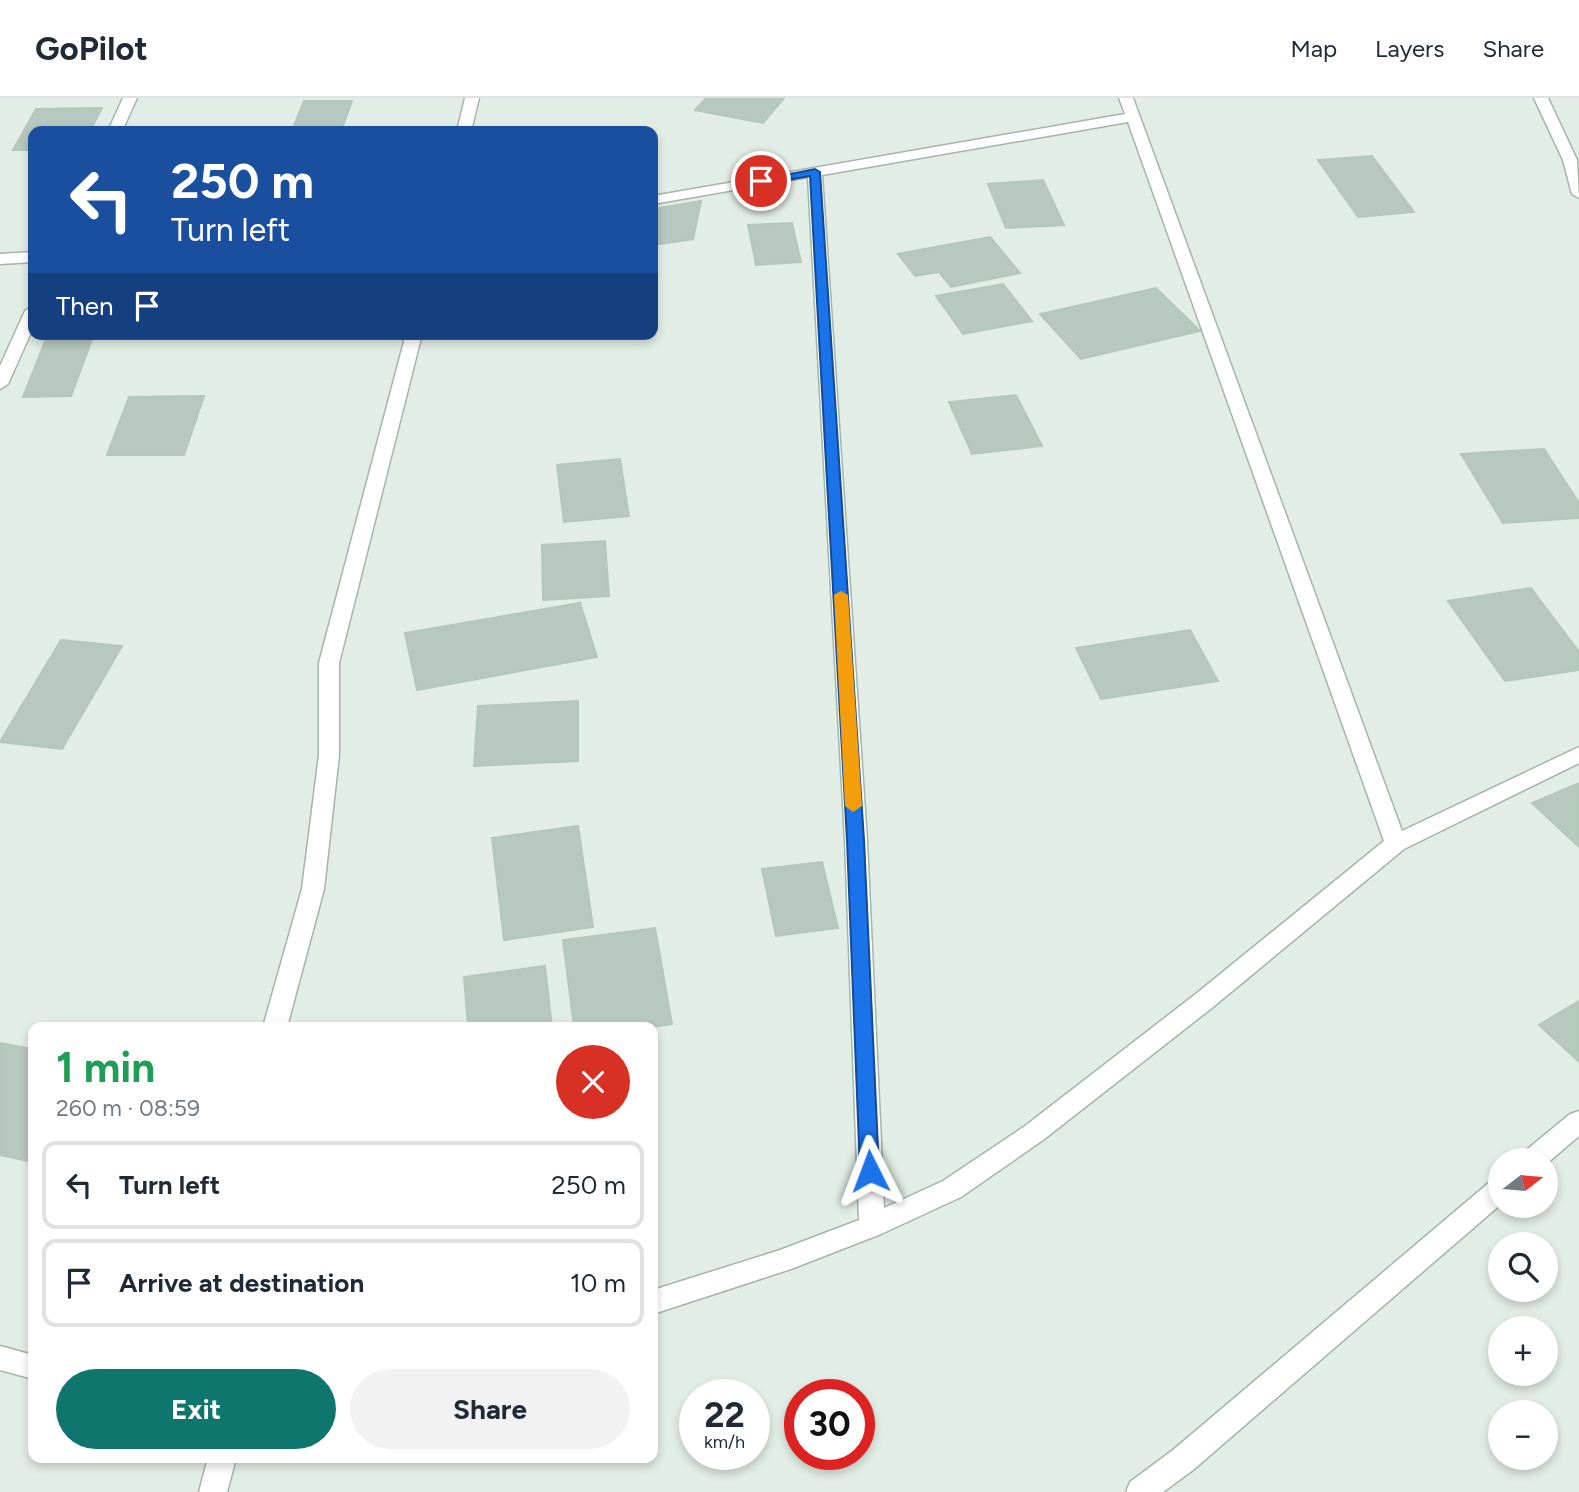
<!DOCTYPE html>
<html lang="en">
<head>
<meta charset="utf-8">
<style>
	body { margin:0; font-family:Figtree,sans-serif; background:#f2f2f3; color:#1f2937; height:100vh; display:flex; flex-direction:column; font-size:26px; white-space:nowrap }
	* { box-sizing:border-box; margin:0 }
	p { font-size:23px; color:#747a83 }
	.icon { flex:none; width:38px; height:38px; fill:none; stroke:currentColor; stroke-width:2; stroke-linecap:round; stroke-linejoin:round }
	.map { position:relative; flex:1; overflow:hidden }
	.details { position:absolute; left:28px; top:924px; width:630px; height:441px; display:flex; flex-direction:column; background:#fff; border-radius:14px; box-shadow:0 4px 10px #0003 }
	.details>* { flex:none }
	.guide { position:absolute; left:28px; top:28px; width:630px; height:214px; border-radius:14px; box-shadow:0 4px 10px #0003; background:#1a4fa0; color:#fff; overflow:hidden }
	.needle { width:46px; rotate:74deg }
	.fabs { position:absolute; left:1488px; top:1050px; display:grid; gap:14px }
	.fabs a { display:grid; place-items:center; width:70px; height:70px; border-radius:50%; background:#fff; box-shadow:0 4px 10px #0003; font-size:35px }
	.speed { position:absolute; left:679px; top:1281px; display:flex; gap:14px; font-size:35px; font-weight:700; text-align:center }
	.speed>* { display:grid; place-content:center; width:91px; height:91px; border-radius:50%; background:#fff; box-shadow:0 4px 10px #0003; line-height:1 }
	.speed small { font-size:18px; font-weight:400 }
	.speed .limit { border:10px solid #d22; background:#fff; color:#111 }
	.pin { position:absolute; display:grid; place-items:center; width:60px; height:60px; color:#fff; margin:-30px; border:4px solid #fff; border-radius:50%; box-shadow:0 2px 7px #0007 }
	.me { position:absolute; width:77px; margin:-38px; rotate:357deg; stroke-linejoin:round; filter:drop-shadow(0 0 5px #0008) }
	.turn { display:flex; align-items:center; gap:24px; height:147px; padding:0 28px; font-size:32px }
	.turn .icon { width:91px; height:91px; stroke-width:2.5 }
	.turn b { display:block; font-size:49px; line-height:60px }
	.then { display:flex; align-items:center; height:66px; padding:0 28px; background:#0003; gap:14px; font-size:26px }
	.round { display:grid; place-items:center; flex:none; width:74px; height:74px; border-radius:37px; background:#f2f2f3 }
	.overview { display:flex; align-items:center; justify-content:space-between; height:119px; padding:0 28px }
	h1 { font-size:42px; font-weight:700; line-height:52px; color:#1e9e55 }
	.action { display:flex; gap:14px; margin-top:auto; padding:14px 28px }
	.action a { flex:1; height:80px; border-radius:42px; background:#0f766e; color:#fff; font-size:28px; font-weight:700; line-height:80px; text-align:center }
	.action a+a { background:#f2f2f3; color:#1f2937 }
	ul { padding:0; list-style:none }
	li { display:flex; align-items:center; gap:21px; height:88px; margin:0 14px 10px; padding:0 14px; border:4px solid #e0e1e3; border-radius:14px }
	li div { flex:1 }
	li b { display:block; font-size:26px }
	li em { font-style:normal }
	header { display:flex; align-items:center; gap:42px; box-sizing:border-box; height:98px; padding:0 35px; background:#fff; border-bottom:2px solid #e0e1e3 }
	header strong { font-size:33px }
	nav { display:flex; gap:38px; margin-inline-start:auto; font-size:24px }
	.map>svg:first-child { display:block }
</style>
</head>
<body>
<header>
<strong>GoPilot</strong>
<nav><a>Map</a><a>Layers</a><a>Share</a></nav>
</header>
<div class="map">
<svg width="1579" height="1394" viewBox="0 0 1579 1394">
	<rect width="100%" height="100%" fill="#e2ede5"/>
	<path fill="#b7c8be" stroke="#b4c7bb" stroke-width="2" d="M706 0H784L763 25 695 12Z
		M304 3H352L341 33H292Z
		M102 10 90 33H33V52H13L36 11Z
		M1372 58 1414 114 1358 119 1318 62Z
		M1043 82 1064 127 1006 130 988 86Z
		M701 103 693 141 653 147V111Z
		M792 125 801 164 756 167 748 127Z
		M990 139 1020 175 951 189 939 174 915 178 898 156Z
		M1003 186 1032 223 963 236 936 198Z
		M1156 190 1200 233 1081 261 1040 216Z
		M48 236H94L71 298 23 299Z
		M1016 297 1042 348 972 356 949 304Z
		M204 298 184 357H107L129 299Z
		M1544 351 1579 405V420L1503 425 1461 356Z
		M620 361 629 418 564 424 557 367Z
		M605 443 609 498 543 502 542 447Z
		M1531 490 1579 554V572L1505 583 1448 503Z
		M580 505 597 559 417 592 405 535Z
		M1190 532 1218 583 1101 601 1076 550Z
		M61 542 122 548 62 651 0 644Z
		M578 603V663L474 668 478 608Z
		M1579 685V749L1532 705Z
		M578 728 593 829 504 842 492 740Z
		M822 764 838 830 776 838 762 771Z
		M655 830 672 926 652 929H574L563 842Z
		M545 868 552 929H468L464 879Z
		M1579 903V964L1539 927Z
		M0 945 33 951V1064L0 1057Z"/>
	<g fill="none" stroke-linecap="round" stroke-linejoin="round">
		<g stroke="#a4b5ab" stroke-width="3">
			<path id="minor" d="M123 0H137L122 33H108Z
				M465 0H479L471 33H457Z
				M1119 0H1133L1402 733 1579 649V665L1404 751 1213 909 1043 1042 961 1099 881 1136 791 1171 653 1216V1192L780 1152 859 1122 845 742 808 79 653 106V98L1125 16ZM1128 24 1384 743 1197 895 1025 1028 943 1083 884 1110 867 742 822 77Z
				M1534 0H1548L1577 62 1579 100 1572 96 1563 62Z
				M33 154V164L0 166V156Z
				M33 208V230L8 286 0 291V268L25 213Z
				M406 236H422L339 565V657L324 791 287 929H263L302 791 319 657V565Z
				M1579 1013V1038L1545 1067V1062H1521L1524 1054 1570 1016Z
				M1500 1080V1107L1193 1372 1163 1394H1126L1130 1384 1173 1352 1491 1083Z
				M0 1248 33 1257V1281L0 1272Z
				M208 1360H236L227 1394H199Z"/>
		</g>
		<use href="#minor" fill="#fff" fill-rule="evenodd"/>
	</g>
	<path fill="#1a73e8" stroke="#114b97" stroke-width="2" d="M815 71 820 74 864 742 879 1073 876 1079 870 1081 863 1079 860 1073 847 742 810 78 761 87 755 83Z"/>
	<path fill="#f59e0b" d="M841 493 848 497 862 708 853 714 845 708 834 497Z"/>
</svg>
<div class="fabs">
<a><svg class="needle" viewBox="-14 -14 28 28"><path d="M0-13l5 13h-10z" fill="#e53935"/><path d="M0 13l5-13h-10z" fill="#747a83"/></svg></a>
<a><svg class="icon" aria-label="search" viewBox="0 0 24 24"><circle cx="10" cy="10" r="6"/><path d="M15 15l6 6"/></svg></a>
<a>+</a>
<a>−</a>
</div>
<div class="speed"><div>22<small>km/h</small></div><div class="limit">30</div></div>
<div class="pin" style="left:761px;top:83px;background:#d93025"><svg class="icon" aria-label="arrive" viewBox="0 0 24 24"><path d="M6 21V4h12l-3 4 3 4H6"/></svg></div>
<svg class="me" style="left:870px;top:1073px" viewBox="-20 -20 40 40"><path d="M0-17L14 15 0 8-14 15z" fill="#1a73e8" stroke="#fff" stroke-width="4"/></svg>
<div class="guide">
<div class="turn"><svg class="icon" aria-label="left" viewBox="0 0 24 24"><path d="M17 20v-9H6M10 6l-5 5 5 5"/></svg><div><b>250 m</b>Turn left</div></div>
<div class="then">Then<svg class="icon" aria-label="arrive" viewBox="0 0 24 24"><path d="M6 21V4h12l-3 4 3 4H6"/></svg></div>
</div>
<section class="details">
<div class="overview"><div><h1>1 min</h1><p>260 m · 08:59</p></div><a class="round" style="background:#d93025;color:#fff"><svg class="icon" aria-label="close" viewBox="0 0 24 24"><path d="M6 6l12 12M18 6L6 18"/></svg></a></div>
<ul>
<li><svg class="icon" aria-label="left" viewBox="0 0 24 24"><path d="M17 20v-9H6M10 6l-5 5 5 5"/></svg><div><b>Turn left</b></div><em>250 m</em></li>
<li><svg class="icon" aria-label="arrive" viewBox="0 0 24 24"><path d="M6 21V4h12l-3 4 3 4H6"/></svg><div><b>Arrive at destination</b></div><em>10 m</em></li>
</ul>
<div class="action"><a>Exit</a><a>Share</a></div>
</section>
</div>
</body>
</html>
